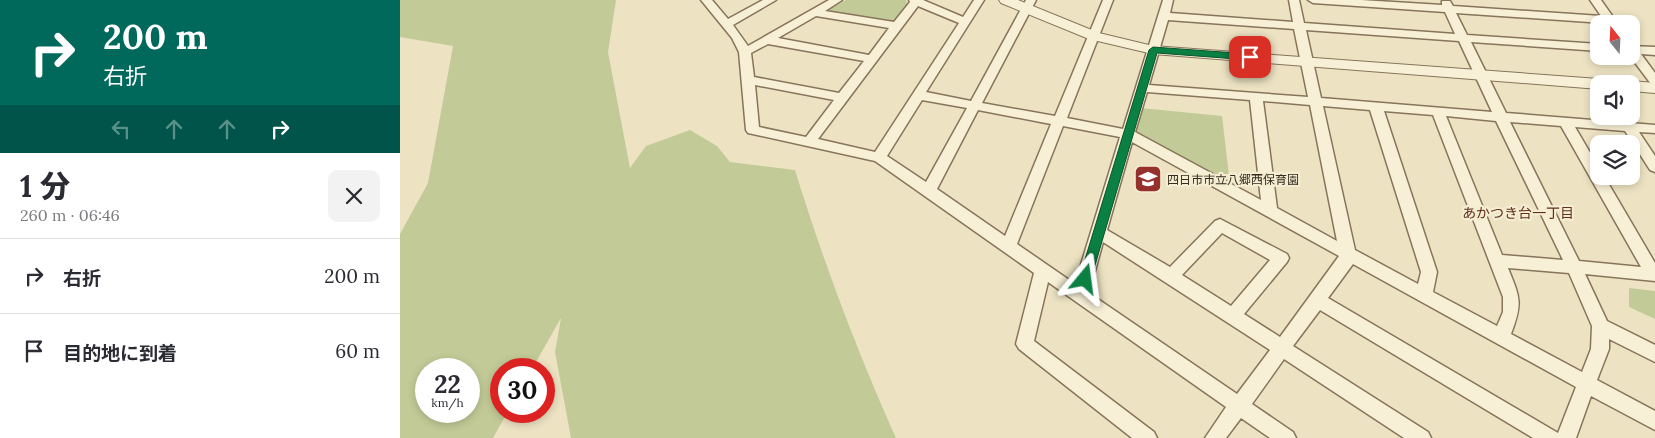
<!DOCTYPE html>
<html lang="ja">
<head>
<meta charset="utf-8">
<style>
	body { margin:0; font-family:Lora,"Noto Sans JP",serif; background:#f2f2f3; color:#2b2b33; height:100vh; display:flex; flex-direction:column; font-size:19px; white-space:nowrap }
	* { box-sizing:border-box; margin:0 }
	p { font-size:16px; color:#7c7c81 }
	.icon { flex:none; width:28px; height:28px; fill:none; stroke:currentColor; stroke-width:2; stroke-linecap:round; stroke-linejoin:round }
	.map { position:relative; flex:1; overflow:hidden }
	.side { display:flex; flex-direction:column; background:#fff; width:400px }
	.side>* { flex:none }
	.hud { background:#00695c; color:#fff; overflow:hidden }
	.needle { width:32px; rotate:342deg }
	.fabs { position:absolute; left:1190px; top:15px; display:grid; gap:10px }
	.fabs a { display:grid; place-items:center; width:50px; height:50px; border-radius:10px; background:#fff; box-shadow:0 2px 8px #0003; font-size:25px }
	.speed { position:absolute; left:15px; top:358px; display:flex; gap:10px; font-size:25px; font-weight:700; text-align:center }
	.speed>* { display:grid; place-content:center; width:65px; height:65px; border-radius:50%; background:#fff; box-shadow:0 2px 8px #0003; line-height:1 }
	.speed small { font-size:12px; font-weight:400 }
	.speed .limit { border:8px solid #d22; background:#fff; color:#111 }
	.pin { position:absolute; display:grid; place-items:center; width:42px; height:42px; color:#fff; margin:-21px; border-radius:10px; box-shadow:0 2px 8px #0006 }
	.me { position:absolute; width:55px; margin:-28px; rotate:16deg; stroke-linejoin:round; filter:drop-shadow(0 0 4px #0008) }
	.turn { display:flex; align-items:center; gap:18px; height:105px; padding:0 20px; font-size:22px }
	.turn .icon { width:65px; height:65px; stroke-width:2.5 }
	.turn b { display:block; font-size:35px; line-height:42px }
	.lanes { display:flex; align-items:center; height:48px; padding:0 20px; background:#0003; justify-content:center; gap:25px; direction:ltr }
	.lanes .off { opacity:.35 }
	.round { display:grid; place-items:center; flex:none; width:52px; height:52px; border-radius:10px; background:#f2f2f3 }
	.headline { display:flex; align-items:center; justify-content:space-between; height:85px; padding:0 20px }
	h1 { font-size:30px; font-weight:800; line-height:38px }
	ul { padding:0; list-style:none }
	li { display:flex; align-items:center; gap:15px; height:75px; padding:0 20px; border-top:1px solid #e1e1e2 }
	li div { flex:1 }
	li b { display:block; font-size:19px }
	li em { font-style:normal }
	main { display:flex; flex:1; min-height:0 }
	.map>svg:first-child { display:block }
</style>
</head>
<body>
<main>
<section class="side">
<div class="hud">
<div class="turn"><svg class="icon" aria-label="right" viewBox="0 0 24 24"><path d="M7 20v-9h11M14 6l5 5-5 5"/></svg><div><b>200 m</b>右折</div></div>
<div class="lanes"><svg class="icon off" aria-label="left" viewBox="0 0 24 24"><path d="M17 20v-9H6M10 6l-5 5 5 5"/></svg><svg class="icon off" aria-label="ahead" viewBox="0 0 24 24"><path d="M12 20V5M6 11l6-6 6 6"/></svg><svg class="icon off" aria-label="ahead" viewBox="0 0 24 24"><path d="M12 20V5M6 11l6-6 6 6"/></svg><svg class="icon" aria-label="right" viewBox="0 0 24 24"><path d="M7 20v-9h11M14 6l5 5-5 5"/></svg></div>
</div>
<div class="headline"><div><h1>1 分</h1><p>260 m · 06:46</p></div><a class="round"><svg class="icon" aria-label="close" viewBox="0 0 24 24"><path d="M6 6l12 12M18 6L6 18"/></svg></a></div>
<ul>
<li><svg class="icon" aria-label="right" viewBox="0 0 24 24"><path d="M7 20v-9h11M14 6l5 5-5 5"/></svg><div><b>右折</b></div><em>200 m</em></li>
<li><svg class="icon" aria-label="arrive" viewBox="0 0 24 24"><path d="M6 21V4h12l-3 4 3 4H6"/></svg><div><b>目的地に到着</b></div><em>60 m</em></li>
</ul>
</section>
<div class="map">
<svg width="1255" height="438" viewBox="0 0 1255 438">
	<rect width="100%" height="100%" fill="#ede3c3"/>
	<path fill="#c2cb97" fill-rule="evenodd" d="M0 0H216L208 52 230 168 246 146 290 130 317 146 330 162 395 170C423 261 457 351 496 438H171L155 352 161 318 132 369H101V411H108L93 438H0V234L28 183 53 46 0 37ZM26 369H69V411H26Z
		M446 0H506L508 6 497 21 489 23 430 13V9Z
		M741 108 822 116 830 184 737 135 734 131Z
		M1229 288 1255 291V319L1229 307Z"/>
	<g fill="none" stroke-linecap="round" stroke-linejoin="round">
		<g stroke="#87745a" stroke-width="3">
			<path id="minor" d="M301 0H312L328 19 363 0H376L333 25 348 46 429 0H442L425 11 494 22 510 2 509 0H523L563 17 574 0H584L526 92 571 101 626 0H636L582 103 655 116 703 0H713L667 118 723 129 763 0H773L770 13 893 22 889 0H899L904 23 1055 34 1045 12 913 3 908 0H961L1042 5V1H1050L1053 6 1201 16 1190 0H1201L1218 24 1056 13 1067 35 1199 44V51L1071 42 1106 113 1255 125V133L1239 132 1255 156V172L1250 170 1225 131 1175 127 1199 168V176H1204L1255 263V281L1185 274 1207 321 1255 345V362L1209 339V349L1197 380 1255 411V430L1191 396 1176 438H1133L920 310 893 346 1028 432 1031 438H1004L884 359 852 404 893 432 896 438H870L841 418 826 438H805L826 407 648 282 634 341 754 432 757 438H732L619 349 616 344 634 273 475 161 348 133 346 130 339 52 332 38ZM518 6 559 23 475 152 418 139ZM416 16 489 28 469 55 378 38ZM768 20 894 29 908 97 749 85ZM906 30 1059 41 1092 112 921 98ZM368 44 464 61 439 93 354 77 351 53ZM355 85 434 100 406 137 359 127ZM747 92 850 100 861 200 735 132ZM522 100 567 108 526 182 487 156ZM863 101 910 105 937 241 877 208ZM923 106 970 110 1021 272 1018 284 955 250ZM578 110 651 124 605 236 537 189ZM984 111 1033 115 1103 297V312L1097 326 1033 292 1037 272ZM1046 116 1096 121 1163 260 1102 255ZM1110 122 1161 126 1241 267 1179 261ZM663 126 720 137 675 284 617 244ZM732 142 939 256 880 337 844 314 887 262 889 258 887 254 820 219 815 221 770 267 707 230ZM822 233 870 260 831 306 782 275ZM703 242 870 350 837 394 689 293ZM953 264 1176 387 1158 433 928 298ZM1108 268 1169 273 1192 326 1191 349 1182 372 1111 334C1123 302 1120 298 1108 268Z
				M1231 46 1255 47V55L1241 54 1255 73V85L1251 84 1230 56Z"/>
		</g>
		<g stroke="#87745a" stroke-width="2">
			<path id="tertiary" d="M599 0H618L699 33 753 46 1199 79 1204 81 1207 84H1199V89L753 54 689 39 601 3Z
				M1231 81 1255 83V93L1231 91V84H1225Z"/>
		</g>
		<use href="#minor" fill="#f8f0d6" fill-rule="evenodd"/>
		<use href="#tertiary" fill="#f8f0d6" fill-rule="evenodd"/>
	</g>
	<path fill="#0b8043" stroke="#07532c" d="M753 47 850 54 855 57 850 60 757 53 691 279 689 283H680L679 279 749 50Z"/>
	<defs>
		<g id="school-square" transform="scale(1.4375)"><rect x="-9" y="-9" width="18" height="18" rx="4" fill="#94312c" stroke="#f4edd2"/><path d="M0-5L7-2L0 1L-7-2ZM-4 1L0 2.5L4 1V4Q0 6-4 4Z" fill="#fff"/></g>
	</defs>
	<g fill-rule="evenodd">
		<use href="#school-square" x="748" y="179"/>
	</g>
	<g text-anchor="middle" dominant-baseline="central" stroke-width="4.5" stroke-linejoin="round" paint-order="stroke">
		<g font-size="12" fill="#372b1e" stroke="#f4edd2" text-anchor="start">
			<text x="767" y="179">四日市市立八郷西保育園</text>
		</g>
		<g font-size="14" fill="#62311e" stroke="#f4edd2">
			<text x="1118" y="213">あかつき台一丁目</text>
		</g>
	</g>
</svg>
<div class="fabs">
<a><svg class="needle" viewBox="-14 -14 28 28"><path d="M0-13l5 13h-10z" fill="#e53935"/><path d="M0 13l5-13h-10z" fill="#7c7c81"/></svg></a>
<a><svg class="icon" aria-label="sound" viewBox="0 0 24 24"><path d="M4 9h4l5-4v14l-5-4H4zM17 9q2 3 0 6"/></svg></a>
<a><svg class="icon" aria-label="layers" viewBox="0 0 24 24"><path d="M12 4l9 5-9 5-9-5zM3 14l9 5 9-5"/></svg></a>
</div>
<div class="speed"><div>22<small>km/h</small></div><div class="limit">30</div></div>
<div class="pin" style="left:850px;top:57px;background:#d93025"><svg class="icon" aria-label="arrive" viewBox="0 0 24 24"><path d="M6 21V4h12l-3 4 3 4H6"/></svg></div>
<svg class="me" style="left:685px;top:279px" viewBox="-20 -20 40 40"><path d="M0-17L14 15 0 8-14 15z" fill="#0b8043" stroke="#fff" stroke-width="4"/></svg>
</div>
</main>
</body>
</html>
